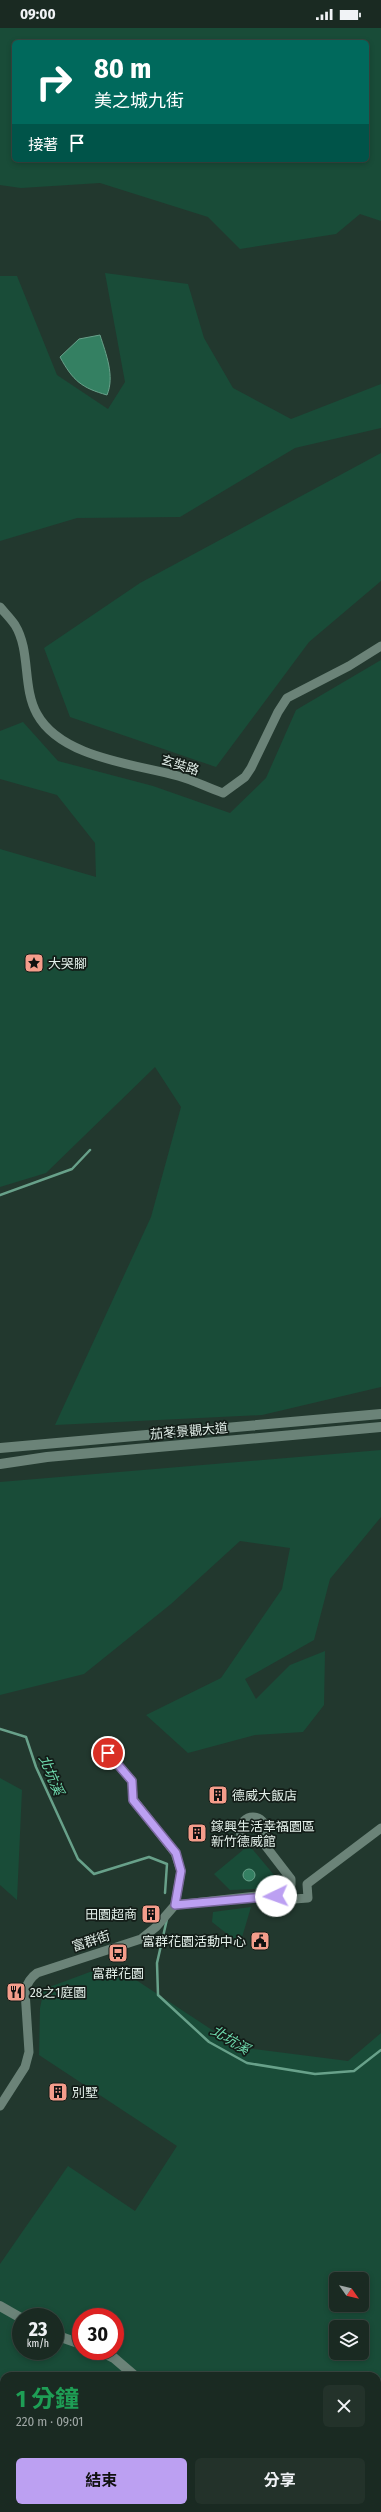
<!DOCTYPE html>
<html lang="zh-TW">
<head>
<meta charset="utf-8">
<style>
	body { margin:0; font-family:"Fira Sans Condensed","Noto Sans TC",sans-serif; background:#23322a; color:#f1f3f6; height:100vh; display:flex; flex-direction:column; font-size:15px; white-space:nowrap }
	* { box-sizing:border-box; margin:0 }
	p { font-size:13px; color:#9fa7a5 }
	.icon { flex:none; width:22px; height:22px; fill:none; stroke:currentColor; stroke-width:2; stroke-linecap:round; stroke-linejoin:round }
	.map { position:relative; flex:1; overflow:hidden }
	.sheet { position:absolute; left:0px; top:2344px; width:381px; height:140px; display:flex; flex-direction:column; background:#1a2a22; border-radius:12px 12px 0 0; box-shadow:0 2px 6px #0003,0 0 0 1px #384640 }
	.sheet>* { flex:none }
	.guide { position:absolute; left:12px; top:12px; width:357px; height:122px; border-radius:6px; box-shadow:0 2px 6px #0003,0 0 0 1px #384640; background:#00695c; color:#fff; overflow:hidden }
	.needle { width:26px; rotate:124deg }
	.controls { position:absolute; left:329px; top:2244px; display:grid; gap:8px }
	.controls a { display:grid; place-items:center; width:40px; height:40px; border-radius:6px; background:#1a2a22; box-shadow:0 2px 6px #0003,0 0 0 1px #384640; font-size:20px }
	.speed { position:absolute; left:12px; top:2280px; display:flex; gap:8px; font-size:20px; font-weight:700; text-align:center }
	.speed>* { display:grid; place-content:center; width:52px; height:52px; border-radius:50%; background:#1a2a22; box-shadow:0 2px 6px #0003,0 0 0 1px #384640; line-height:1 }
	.speed small { font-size:10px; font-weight:400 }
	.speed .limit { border:6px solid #d22; background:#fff; color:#111 }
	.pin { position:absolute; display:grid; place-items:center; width:34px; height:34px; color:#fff; margin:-17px; border:2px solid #fff; border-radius:50%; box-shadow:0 1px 4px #0007 }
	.me { position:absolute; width:44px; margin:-22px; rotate:267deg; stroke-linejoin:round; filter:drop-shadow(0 0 3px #0008) }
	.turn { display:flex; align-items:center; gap:14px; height:84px; padding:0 16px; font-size:18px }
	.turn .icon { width:52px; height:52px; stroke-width:2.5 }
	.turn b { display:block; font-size:28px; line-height:34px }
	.then { display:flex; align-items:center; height:38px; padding:0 16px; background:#0003; gap:8px; font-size:15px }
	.round { display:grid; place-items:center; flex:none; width:42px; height:42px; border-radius:6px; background:#23322a }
	.head { display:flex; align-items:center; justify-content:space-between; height:68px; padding:0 16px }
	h1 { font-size:24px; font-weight:700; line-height:30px; color:#1e9e55 }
	.button { display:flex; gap:8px; margin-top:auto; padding:8px 16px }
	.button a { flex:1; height:46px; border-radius:6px; background:#bca0f2; color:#111; font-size:16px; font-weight:700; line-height:46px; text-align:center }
	.button a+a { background:#23322a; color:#f1f3f6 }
	.status { display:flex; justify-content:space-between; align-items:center; height:28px; padding:0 20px; background:#1a2a22; direction:ltr }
	.status svg { height:11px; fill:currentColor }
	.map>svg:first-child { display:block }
</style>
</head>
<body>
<div class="status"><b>09:00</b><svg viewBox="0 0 49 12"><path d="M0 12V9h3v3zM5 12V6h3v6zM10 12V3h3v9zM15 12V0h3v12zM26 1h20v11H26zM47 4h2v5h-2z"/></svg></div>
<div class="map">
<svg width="381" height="2484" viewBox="0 0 381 2484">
	<rect width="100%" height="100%" fill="#22382e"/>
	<path fill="#194c38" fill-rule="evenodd" d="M0 0H381V193L360 186 336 206 240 221 208 189 100 155 21 160 0 157ZM14 14H367V132H14Z
		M105 245 188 256 204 310 233 360 291 391 381 356V400L295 420 180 489 77 490 0 513V248H17L57 347 108 381 125 354Z
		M381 425V553L309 614 216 739 70 689 44 620 140 555Z
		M381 632V1359L262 1387 55 1397 151 1189 181 1079 155 1039 46 1145 0 1159V821L96 849 95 815 57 767 0 751V703L23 694 58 733 153 758 230 785 266 750 296 682Z
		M381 1422V1489L330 1551 314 1612 245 1651 256 1671 290 1637 325 1623 324 1677 303 1704 255 1707 188 1725 146 1687 221 1650 282 1561 290 1520 240 1513 171 1576 84 1646 0 1667V1454Z
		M0 1750 22 1762 17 1872 0 1857Z
		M249 1817 274 1847 258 1861 230 1862 214 1846Z
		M251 1879 240 1916 212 1894 213 1884Z
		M106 1938 130 1948 238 2019 348 2033 381 2005V2484H133L134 2480H377V2348H4V2406L0 2407V2236L68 2138 135 2183 177 2118 39 2027 40 1980 44 1961ZM336 2251H362V2277H336ZM21 2289H55V2323H21ZM81 2289H115V2323H81ZM336 2299H362V2325H336Z"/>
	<path fill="#348062" stroke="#68a18a" d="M100 307C106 326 115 348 107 367 82 360 73 353 60 329L79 311Z
		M243 1847a6 6 0 1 1 12 0a6 6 0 1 1-12 0Z"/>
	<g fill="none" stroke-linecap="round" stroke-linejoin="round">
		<path stroke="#68a18a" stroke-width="2.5" d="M0 1167 72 1141 90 1122
			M0 1701 26 1709 36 1739 78 1831 94 1846 149 1829 167 1836 165 1865
			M167 1891 157 1935 158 1967 209 2014 247 2035 315 2046 354 2043 381 2022"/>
		<path stroke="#6b8378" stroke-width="9" d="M0 579C5 585 11 591 15 597 31 623 22 659 37 686 61 730 135 736 178 748 193 752 208 760 223 765L245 749 251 740 278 684 287 670 349 638 381 618
			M108 1725 132 1753 133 1771 175 1825 181 1843 175 1877
			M240 1802a13 13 0 1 1 26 0a13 13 0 1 1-26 0Z
			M284 1865 294 1871 308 1870 307 1856 381 1800
			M0 2078 25 2039 29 2024 25 1963C27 1955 30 1950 37 1945L141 1911 156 1899 175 1877 284 1865 291 1857V1851L261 1812"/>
		<path stroke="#6b8378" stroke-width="10" d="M0 1420 381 1386
			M0 1436 47 1429 381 1399
			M0 2278 21 2290
			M55 2307 81 2316
			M100 2323 114 2330 135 2348
			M351 2480 357 2484"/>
	</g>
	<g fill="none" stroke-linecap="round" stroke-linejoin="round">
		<g stroke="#7a689d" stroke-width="10">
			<path id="route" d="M108 1725 132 1753 133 1772 176 1825 181 1843 175 1877 276 1868"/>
		</g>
		<use href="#route" stroke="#bca0f2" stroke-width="7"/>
	</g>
	<defs>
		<g id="sight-square" transform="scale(1)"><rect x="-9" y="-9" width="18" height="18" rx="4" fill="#f49d8b" stroke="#131d18"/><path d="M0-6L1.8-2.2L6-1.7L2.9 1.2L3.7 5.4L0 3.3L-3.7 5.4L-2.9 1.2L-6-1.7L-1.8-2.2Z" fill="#111"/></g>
		<g id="building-square" transform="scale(1)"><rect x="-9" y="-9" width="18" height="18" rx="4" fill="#f49d8b" stroke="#131d18"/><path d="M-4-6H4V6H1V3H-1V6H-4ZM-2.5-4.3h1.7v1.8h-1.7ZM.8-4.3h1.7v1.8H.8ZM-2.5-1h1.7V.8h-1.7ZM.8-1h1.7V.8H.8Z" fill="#111"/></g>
		<g id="civic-square" transform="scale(1)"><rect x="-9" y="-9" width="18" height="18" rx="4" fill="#f49d8b" stroke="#131d18"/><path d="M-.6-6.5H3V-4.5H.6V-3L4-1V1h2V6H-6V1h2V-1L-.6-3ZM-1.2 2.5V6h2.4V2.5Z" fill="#111"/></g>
		<g id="bus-square" transform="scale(1)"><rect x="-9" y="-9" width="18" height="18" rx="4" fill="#f49d8b" stroke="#131d18"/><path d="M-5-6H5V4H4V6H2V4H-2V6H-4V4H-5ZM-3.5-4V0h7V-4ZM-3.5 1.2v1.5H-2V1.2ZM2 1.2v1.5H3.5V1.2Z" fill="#111"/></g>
		<g id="restaurant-square" transform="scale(1)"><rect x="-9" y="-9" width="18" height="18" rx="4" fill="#f49d8b" stroke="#131d18"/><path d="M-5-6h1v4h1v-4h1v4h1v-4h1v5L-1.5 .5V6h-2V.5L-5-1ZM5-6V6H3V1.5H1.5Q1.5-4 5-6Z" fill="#111"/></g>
	</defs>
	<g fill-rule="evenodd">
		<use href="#sight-square" x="34" y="935"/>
		<use href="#building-square" x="218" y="1767"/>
		<use href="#building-square" x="197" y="1805"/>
		<use href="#building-square" x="151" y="1886"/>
		<use href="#civic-square" x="260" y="1913"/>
		<use href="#bus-square" x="118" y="1925"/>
		<use href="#restaurant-square" x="16" y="1964"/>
		<use href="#building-square" x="58" y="2064"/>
	</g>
	<g text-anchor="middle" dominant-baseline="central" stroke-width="3.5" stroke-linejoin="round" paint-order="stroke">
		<g font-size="13" fill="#e2efe9" stroke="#131d18">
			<text transform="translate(180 737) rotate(17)">玄奘路</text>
			<text transform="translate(189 1403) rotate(-5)">茄苳景觀大道</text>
			<text transform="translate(91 1913) rotate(-18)">富群街</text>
		</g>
		<g font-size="13" fill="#e2efe9" stroke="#131d18" text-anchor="start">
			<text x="48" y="935">大哭腳</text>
			<text x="232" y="1767">德威大飯店</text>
			<text x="211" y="1798">鎵興生活幸福園區<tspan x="211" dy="15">新竹德威館</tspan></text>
			<text x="137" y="1886" text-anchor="end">田園超商</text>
			<text x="246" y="1913" text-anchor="end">富群花園活動中心</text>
			<text x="118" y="1945" text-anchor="middle">富群花園</text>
			<text x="30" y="1964">28之1庭園</text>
			<text x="72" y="2064">別墅</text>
		</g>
		<g font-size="14" font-style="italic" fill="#6fdbae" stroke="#131d18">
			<text transform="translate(51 1747) rotate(67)">北坑溪</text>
			<text transform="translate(230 2012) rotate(31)">北坑溪</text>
		</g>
	</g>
</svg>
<div class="controls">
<a><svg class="needle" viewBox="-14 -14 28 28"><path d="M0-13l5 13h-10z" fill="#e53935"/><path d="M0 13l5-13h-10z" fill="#9fa7a5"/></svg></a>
<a><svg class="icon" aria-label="layers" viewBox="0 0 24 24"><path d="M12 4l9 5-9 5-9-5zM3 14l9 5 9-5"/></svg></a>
</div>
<div class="speed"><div>23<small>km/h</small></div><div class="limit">30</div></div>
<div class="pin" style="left:108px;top:1725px;background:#d93025"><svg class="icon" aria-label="arrive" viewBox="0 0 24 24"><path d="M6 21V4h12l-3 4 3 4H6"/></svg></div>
<svg class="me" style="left:276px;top:1868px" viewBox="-20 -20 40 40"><circle r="19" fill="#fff"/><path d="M0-13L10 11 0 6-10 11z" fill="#bca0f2"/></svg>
<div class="guide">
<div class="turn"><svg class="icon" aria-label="right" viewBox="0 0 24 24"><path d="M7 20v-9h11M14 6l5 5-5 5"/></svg><div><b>80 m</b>美之城九街</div></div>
<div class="then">接著<svg class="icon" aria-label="arrive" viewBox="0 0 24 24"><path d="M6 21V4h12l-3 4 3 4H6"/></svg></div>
</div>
<section class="sheet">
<div class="head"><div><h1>1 分鐘</h1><p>220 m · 09:01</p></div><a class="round"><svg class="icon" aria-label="close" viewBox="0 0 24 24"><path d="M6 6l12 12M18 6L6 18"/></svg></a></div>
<div class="button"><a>結束</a><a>分享</a></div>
</section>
</div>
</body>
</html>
